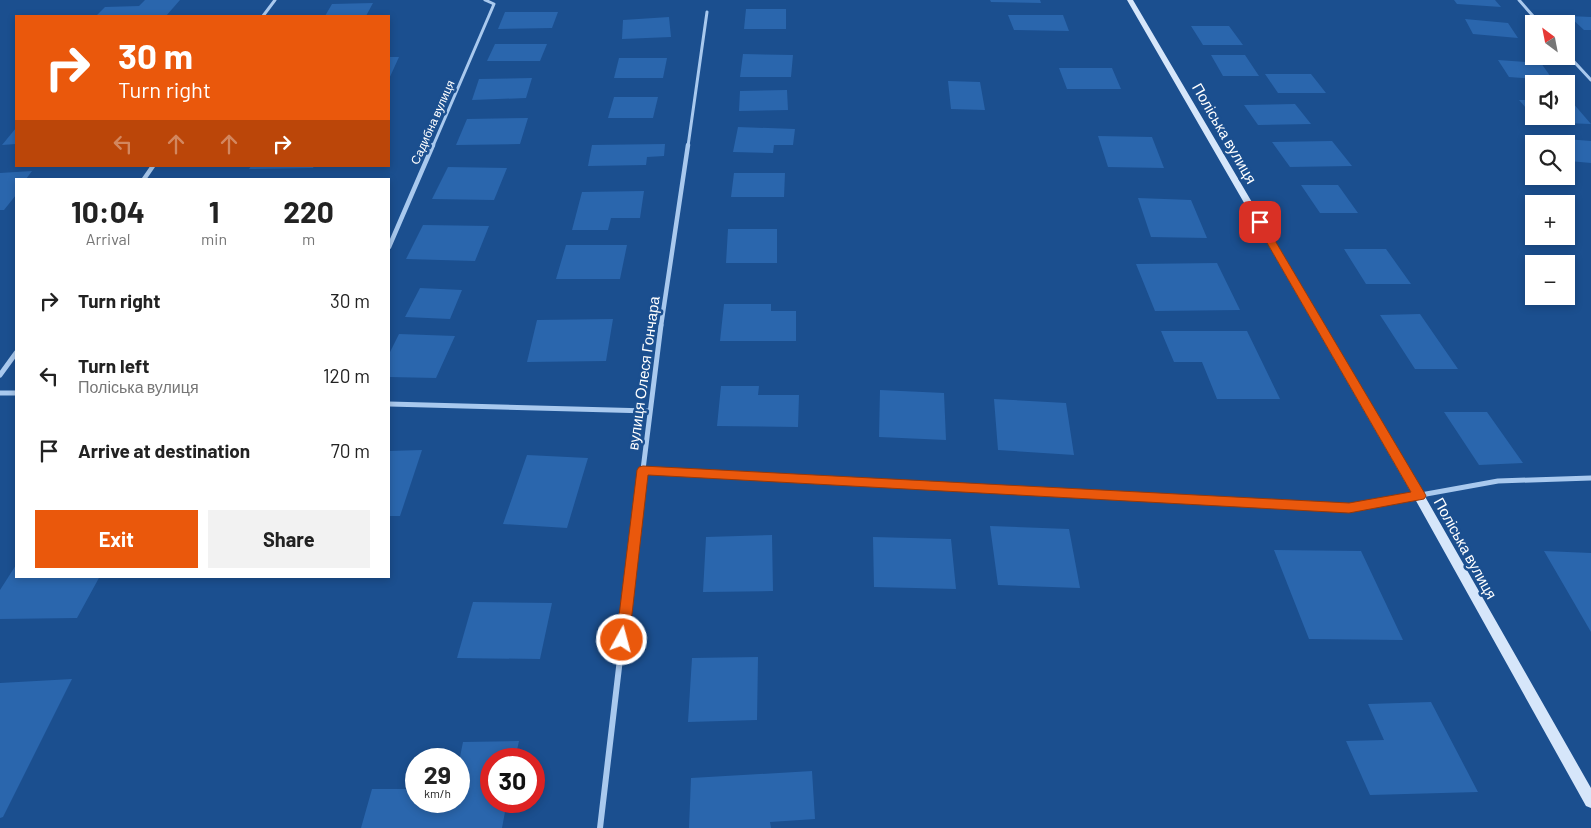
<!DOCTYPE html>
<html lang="en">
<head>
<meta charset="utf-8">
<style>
	body { margin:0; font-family:Barlow,sans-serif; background:#f2f2f2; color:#222; height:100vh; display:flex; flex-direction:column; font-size:19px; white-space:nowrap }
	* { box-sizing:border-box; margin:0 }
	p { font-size:16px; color:#767676 }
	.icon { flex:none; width:28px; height:28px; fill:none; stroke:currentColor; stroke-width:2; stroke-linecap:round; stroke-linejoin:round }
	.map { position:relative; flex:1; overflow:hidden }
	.details { position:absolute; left:15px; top:178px; width:375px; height:400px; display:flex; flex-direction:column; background:#fff; border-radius:0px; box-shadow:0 2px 8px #0003 }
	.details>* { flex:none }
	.banner { position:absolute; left:15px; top:15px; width:375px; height:152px; border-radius:0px; box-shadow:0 2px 8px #0003; background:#ea580c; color:#fff; overflow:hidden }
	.needle { width:32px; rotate:328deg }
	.fabs { position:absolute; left:1525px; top:15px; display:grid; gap:10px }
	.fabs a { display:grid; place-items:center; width:50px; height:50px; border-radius:0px; background:#fff; box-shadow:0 2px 8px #0003; font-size:25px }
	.speed { position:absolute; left:405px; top:748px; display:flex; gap:10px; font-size:25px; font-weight:700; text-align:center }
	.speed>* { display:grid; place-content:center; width:65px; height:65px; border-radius:50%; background:#fff; box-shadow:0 2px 8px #0003; line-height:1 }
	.speed small { font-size:12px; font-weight:400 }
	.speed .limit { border:8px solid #d22; background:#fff; color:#111 }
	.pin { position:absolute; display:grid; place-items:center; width:42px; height:42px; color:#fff; margin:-21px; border-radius:10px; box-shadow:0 2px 8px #0006 }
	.me { position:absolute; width:55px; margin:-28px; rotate:7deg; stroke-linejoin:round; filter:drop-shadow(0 0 4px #0008) }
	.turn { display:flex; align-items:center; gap:18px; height:105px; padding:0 20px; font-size:22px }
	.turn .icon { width:65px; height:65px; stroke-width:2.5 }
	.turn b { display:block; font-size:35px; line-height:42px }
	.lanes { display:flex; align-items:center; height:48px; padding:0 20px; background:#0003; justify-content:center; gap:25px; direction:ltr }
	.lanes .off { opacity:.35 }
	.eta { display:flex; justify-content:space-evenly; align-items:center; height:85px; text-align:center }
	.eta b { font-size:30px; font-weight:700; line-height:35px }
	.action { display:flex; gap:10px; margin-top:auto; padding:10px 20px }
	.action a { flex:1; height:58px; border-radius:0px; background:#ea580c; color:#fff; font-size:20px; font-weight:700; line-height:58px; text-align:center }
	.action a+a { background:#f2f2f2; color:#222 }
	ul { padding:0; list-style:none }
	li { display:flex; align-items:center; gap:15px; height:75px; padding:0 20px }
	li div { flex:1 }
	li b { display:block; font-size:19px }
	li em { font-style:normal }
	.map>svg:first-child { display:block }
</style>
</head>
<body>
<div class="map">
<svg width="1591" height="828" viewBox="0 0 1591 828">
	<rect width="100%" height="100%" fill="#1b4f8f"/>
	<path fill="#2a66ad" d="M145 0H180L166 16H96L105 7 139 6Z
		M990 0H1040L1041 3 991 2Z
		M1454 0H1495L1501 7 1457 4Z
		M373 3 366 16H325L332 4Z
		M746 9H786V29H744Z
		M505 12H558L552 28 498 29Z
		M1008 15H1063L1069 31 1014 30Z
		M1569 16 1591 17V30H1584Z
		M669 17 671 37 622 39 623 20Z
		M1465 19 1508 23 1518 38 1473 34Z
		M1191 26H1229L1243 45H1203Z
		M495 44H547L540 61H487Z
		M743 54 793 55 791 77H740Z
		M1211 55H1245L1259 76H1223Z
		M389 57H399L389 79Z
		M619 58H667L663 78H614Z
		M1498 60 1541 63 1553 80 1509 77Z
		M1059 68H1112L1121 89H1067Z
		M1265 74H1311L1326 93H1278Z
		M532 78 526 98 472 100 479 79Z
		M948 81 980 82 985 110 951 109Z
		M787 90 788 110 739 111 740 91Z
		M614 97H658L653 118H608Z
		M1519 100H1534V116H1566V102H1572L1591 124 1538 122Z
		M1295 104 1311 124 1258 125 1244 105Z
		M528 118 520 144 456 145 467 119Z
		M738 127 795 129 793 145H774L773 153 733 152Z
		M16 128V144L2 145Z
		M1098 136 1152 137 1164 168 1108 167Z
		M1554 138 1591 141V163L1569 161 1566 157V144H1558Z
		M1332 141 1352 166 1290 167 1272 142Z
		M665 144 664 156 647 157 646 165 588 166 592 145Z
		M251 166H314L313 168 249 169Z
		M448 167 507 168 494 200 432 199Z
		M32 171 26 179H16V195L4 210H0V173Z
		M734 173H785L784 197H731Z
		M1301 185H1338L1358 213H1320Z
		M644 191 640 218H611L608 230H572L582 192Z
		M1138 198 1191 200 1207 238 1151 237Z
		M423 225 489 226 475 261 406 259Z
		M728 229H777V263H726Z
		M566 245H627L620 279H556Z
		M1344 249H1386L1411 284H1366Z
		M1217 263 1240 310 1155 311 1136 264Z
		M420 288 462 290 450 319 405 317Z
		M724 304H771V311H796V341H720Z
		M1420 314 1458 369H1415L1380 315Z
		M613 319 606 361 527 362 537 320Z
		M1161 331H1247L1280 399H1217L1202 362H1174Z
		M399 334 455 336 436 378 389 377V354Z
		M721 386H759L758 395H799L798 427 717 426Z
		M880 390 944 393 946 440 879 437Z
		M994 399 1066 403 1074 455 998 450Z
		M1444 412H1487L1523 463 1479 465Z
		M422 450 400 516H389V451Z
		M527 455 588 458 567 528 503 524Z
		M990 526 1069 529 1080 588 998 585Z
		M772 535 773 591 703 592 706 537Z
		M873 537 951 539 956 589 874 587Z
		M1274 550 1361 551 1403 640 1309 639Z
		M1544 551 1591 553V632Z
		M16 565V576H100L77 618 0 619V590Z
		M473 602 552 603 540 659 457 658Z
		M758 657 757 720 688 722 692 658Z
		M72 679 3 817 0 818V683Z
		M1431 702 1478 792 1370 795 1346 741 1384 740 1368 704Z
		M519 741 515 759H491V801H507L502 828H361L372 789H416V801H459V762L463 742Z
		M812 771 815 819 770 822 771 828H689L691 778Z"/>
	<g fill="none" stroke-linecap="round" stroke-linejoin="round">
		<path stroke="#a9c9ee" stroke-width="3" d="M1519 0 1540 24
			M263 16 275 0
			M1566 53 1591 80
			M433 146 494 4 485 0
			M688 146 707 12"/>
		<path stroke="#a9c9ee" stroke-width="4.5" d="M144 179 153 166
			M389 247 433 145
			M661 326 688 145"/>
		<path stroke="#a9c9ee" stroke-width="5" d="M0 375 16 353
			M0 393H16
			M389 404 649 411
			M643 470 1349 508 1498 481 1591 478
			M633 550 661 325"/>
		<path stroke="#a9c9ee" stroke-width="6" d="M600 828 633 549"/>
		<path fill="#d6e6fa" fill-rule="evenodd" d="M1127 0H1133L1423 493 1591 788V808L1586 806 1415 499Z"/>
	</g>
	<path fill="#ea580c" stroke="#983908" d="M1260 219 1264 222 1424 492 1426 496 1424 499 1349 513 648 475 629 640 627 644 622 646 618 644 616 640 637 470 639 467 643 466 1349 503 1411 492 1255 222Z"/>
	<g text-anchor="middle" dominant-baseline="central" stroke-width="5" stroke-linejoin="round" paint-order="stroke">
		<g font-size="12" fill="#fff" stroke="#1b4f8f">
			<text transform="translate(432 122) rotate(-66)">Садибна вулиця</text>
		</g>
		<g font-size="15" fill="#fff" stroke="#1b4f8f">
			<text transform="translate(1225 133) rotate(60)">Поліська вулиця</text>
			<text transform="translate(643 373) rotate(-82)">вулиця Олеся Гончара</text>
			<text transform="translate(1466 548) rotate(61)">Поліська вулиця</text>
		</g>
	</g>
</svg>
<div class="fabs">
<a><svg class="needle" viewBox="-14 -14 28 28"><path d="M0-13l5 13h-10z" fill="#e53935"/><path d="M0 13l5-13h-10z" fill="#767676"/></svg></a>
<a><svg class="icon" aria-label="sound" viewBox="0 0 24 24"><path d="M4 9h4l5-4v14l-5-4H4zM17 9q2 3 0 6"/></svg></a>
<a><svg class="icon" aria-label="search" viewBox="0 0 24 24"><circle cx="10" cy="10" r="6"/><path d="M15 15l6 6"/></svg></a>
<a>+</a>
<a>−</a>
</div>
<div class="speed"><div>29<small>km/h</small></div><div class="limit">30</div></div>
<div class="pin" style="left:1260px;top:222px;background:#d93025"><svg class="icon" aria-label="arrive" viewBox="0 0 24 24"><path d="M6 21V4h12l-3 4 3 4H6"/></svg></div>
<svg class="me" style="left:622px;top:640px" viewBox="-20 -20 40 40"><circle r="17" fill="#ea580c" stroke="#fff" stroke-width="3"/><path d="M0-11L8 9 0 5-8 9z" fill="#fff"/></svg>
<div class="banner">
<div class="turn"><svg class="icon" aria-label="right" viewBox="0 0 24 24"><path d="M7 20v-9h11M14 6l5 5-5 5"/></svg><div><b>30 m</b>Turn right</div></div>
<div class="lanes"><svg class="icon off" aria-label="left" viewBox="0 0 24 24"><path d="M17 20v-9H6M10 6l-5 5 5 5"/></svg><svg class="icon off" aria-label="ahead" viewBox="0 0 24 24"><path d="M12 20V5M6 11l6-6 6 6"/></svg><svg class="icon off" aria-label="ahead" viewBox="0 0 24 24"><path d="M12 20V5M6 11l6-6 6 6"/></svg><svg class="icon" aria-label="right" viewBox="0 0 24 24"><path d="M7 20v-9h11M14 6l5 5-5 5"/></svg></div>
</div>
<section class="details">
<div class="eta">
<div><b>10:04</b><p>Arrival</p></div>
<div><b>1</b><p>min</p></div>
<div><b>220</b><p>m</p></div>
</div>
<ul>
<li><svg class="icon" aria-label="right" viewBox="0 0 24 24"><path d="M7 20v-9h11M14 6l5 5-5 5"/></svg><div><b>Turn right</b></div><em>30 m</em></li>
<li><svg class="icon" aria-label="left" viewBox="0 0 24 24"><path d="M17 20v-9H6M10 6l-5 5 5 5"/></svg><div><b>Turn left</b><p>Поліська вулиця</p></div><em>120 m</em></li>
<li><svg class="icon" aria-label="arrive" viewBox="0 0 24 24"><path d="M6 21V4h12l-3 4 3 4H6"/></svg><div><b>Arrive at destination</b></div><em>70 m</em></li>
</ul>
<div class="action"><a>Exit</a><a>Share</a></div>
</section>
</div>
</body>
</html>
